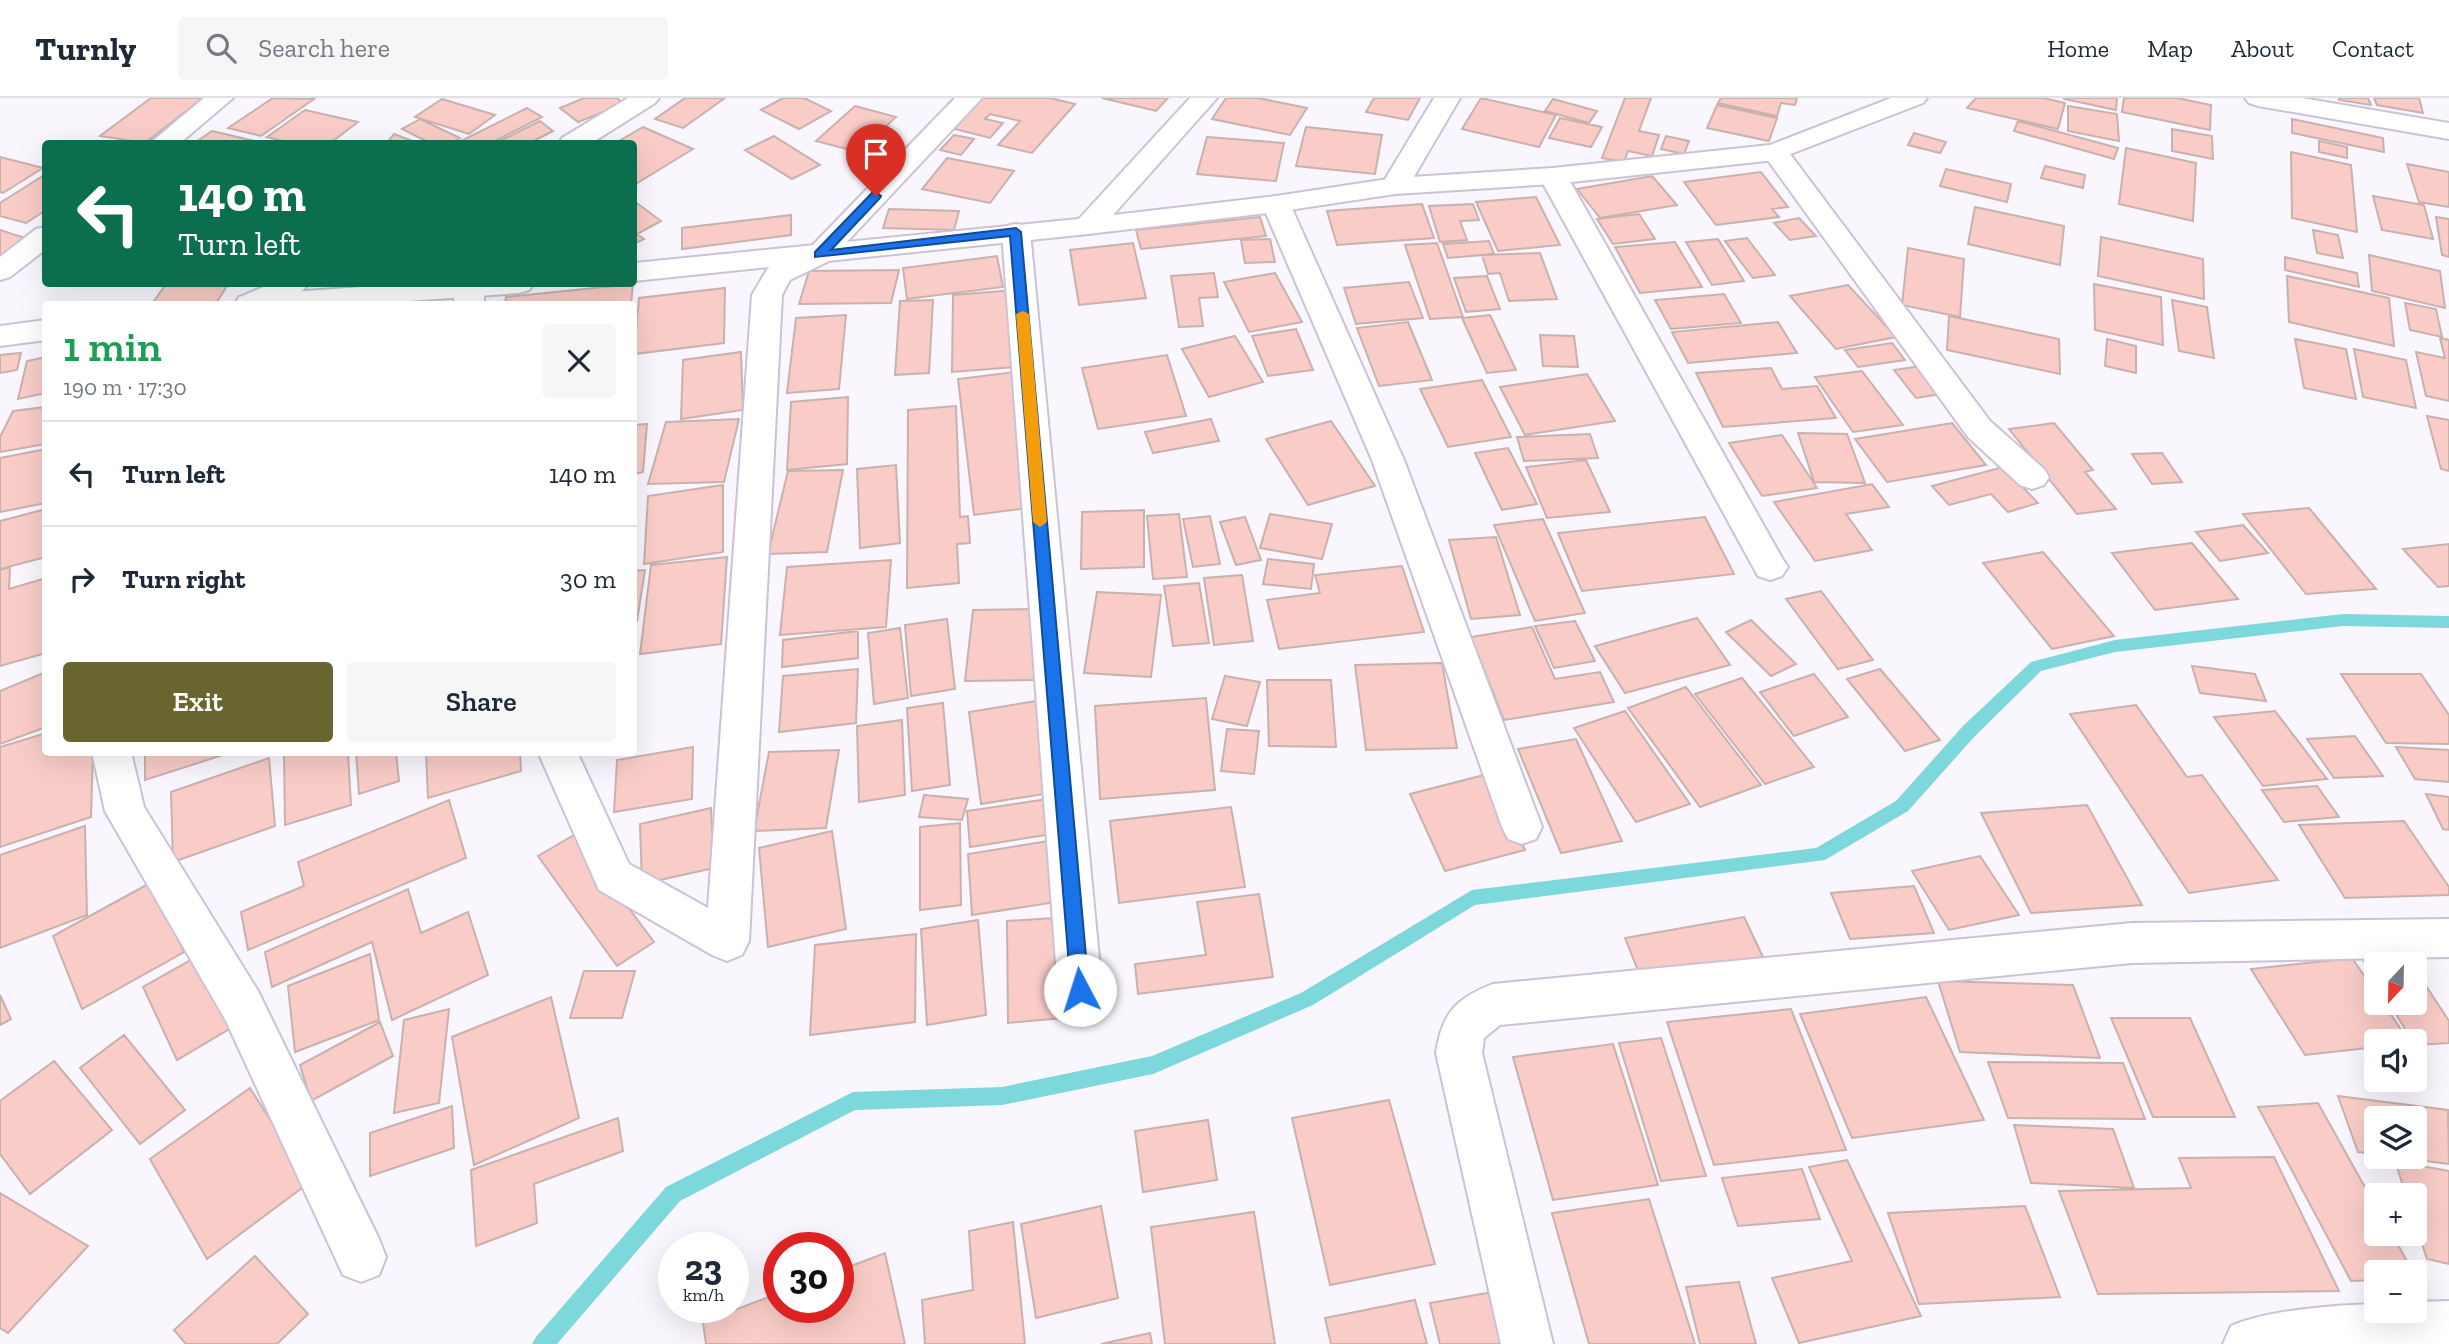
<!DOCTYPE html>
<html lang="en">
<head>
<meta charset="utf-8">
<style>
	body { margin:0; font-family:"Zilla Slab",serif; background:#f6f6f7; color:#1f2937; height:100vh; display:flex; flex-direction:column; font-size:26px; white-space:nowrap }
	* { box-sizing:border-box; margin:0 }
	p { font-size:23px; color:#747a83 }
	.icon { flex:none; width:38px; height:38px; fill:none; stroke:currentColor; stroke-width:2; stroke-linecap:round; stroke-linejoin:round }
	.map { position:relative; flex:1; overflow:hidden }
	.sheet { position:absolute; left:42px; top:203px; width:595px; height:455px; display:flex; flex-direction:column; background:#fff; border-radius:7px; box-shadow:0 7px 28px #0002 }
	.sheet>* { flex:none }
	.top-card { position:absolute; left:42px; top:42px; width:595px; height:147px; border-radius:7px; box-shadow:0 7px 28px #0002; background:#0b6e4f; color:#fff; overflow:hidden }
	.needle { width:46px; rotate:202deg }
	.controls { position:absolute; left:2364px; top:854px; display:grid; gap:14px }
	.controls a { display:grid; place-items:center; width:63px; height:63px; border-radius:7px; background:#fff; box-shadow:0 7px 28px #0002; font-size:35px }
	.speed { position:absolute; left:658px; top:1134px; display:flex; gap:14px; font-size:35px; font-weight:700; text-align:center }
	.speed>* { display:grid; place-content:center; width:91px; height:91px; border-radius:50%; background:#fff; box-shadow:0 7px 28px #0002; line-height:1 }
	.speed small { font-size:18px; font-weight:400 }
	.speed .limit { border:10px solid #d22; background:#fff; color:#111 }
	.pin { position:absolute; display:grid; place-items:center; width:60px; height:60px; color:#fff; margin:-72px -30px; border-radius:50% 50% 50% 0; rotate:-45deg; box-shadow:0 0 7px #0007 }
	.pin .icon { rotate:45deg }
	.me { position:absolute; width:77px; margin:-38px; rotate:355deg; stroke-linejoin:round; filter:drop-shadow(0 0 5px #0008) }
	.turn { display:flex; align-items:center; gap:24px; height:147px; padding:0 21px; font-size:32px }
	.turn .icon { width:91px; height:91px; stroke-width:2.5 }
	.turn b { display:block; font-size:49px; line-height:60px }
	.round { display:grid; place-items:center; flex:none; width:74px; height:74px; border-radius:7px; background:#f6f6f7 }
	.headline { display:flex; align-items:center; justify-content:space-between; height:119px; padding:0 21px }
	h1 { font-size:42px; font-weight:600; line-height:52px; color:#1e9e55 }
	.action { display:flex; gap:14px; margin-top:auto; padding:14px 21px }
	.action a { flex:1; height:80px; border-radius:7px; background:#696531; color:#fff; font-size:28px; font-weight:600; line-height:80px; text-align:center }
	.action a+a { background:#f6f6f7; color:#1f2937 }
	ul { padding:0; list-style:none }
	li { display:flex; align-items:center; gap:21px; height:105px; padding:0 21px; border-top:2px solid #e0e1e3 }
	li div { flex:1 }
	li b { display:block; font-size:26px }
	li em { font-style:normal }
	header { display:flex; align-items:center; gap:42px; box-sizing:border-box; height:98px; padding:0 35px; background:#fff; border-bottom:2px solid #e0e1e3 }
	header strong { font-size:33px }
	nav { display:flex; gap:38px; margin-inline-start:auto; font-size:24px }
	.search { width:490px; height:63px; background:#f6f6f7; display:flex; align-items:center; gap:18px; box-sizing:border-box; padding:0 24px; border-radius:7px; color:#747a83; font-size:26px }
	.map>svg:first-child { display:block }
</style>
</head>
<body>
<header>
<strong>Turnly</strong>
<div class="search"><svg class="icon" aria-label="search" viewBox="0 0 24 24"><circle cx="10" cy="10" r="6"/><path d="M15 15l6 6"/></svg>Search here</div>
<nav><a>Home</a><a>Map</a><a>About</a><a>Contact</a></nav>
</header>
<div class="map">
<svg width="2449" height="1246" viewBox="0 0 2449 1246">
	<rect width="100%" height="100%" fill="#f9f6fd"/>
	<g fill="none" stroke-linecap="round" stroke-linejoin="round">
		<path fill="#7dd8db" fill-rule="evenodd" d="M2343 516 2449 518V530L2343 528 2115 554 2041 573 1975 638 1908 713 1825 762 1475 807 1313 907 1153 976 1002 1007 855 1012 680 1103 557 1246H532L536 1239 666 1089 853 994 1002 989 1152 958 1301 895 1472 792 1816 750 1896 703 1963 628 2031 564 2115 542Z"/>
	</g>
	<path fill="#f9ccc7" stroke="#c8b1af" stroke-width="2" d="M151 0H203L145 45 100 38Z
		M273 0 314 1 261 38 228 30Z
		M584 0H617L624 6 578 24 560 10Z
		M685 0H725L683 30 655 21Z
		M783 0H804L831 13 799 31 761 12Z
		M981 0H1050L1075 6 1032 55 998 47 1020 23 990 16 985 21 1003 25 990 40 951 30Z
		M1102 0H1168L1156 13Z
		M1226 0H1258L1307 10 1290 37 1212 21Z
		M1374 0H1420L1408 22 1366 14Z
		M1481 0 1556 17 1539 49 1462 31Z
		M1625 0H1651L1639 33 1659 37 1652 58 1628 53 1624 64 1602 60Z
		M1721 0H1797L1795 7 1781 5 1777 18 1718 5Z
		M1976 0H2043L2065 5 2058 31 1967 10Z
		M2064 0H2117L2116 12 2064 1Z
		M2124 0H2177L2211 7 2210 32 2122 14Z
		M2339 0H2368L2371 7 2339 2Z
		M2374 0H2419L2423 15 2377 7Z
		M442 1 495 17 469 36 415 19Z
		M1553 1 1597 13 1589 25 1545 13Z
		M1717 7 1777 20 1769 43 1707 30Z
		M855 8 896 19 858 54 816 43Z
		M2068 8 2117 16 2119 43 2068 33Z
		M527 10 542 19 489 46H466L461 43Z
		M305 12 358 24 329 46H295L267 39Z
		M1560 20 1602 29 1591 49 1549 40Z
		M420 21 460 40 450 46H432L402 31Z
		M2292 21 2383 40 2384 54 2292 35Z
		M540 23 553 33 528 46H494Z
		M2018 23 2118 50 2114 61 2014 33Z
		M643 29 693 51 634 87V46H614Z
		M1306 29 1382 37 1375 76 1296 68Z
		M2172 31 2212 38 2213 61 2172 53Z
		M212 33 267 46H193Z
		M1914 35 1946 44 1940 55 1908 47Z
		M394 36 415 44 386 46Z
		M954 37 974 41 961 57 940 52Z
		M774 38 820 67 792 81 745 52Z
		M1666 38 1689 43 1684 56 1661 51Z
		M1207 39 1284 45 1276 83 1197 76Z
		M2319 43 2347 49V60L2319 54Z
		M2126 50 2196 65 2193 123 2119 106Z
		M2291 54 2351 67 2357 134 2292 120Z
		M0 59 43 70 3 95 0 94Z
		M947 60 1014 73 990 105 922 91Z
		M2407 66 2449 74V109L2419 104Z
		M2045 68 2085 77 2083 90 2041 80Z
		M1946 71 2011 86 2007 104 1940 88Z
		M1761 74 1788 109 1772 111 1779 119 1716 127 1684 84Z
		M46 76V112L26 125 0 118V105Z
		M1652 78 1677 107 1600 120 1577 91Z
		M2373 98 2424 107 2433 141 2382 132Z
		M1536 99 1560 147 1498 153 1476 104Z
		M634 103 661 123 637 136 644 141 634 146Z
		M1422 106 1434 140 1337 147 1327 113Z
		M1473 106 1479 122 1460 123 1467 142 1440 144 1429 108Z
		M1975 109 2064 128 2060 167 1968 146Z
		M889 111 959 113 954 132 883 130Z
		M1639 116 1655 141 1613 146 1597 121Z
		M791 117V137L682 151V130Z
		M1260 119 1266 138 1141 151 1136 132Z
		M2436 119 2449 121V159L2442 157Z
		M1799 120 1816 138 1790 142 1774 125Z
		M0 132 28 141 0 158Z
		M2313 132 2338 137 2343 160 2317 155Z
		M2101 139 2203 161 2204 201 2098 178Z
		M1747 140 1775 177 1753 180 1725 143Z
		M1270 141 1275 164 1245 165 1241 142Z
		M1718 141 1744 183 1712 187 1686 144Z
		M1489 143 1494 156 1448 160 1443 146Z
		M1675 144 1702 189 1640 195 1615 149Z
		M1133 145 1146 200 1079 207 1070 152Z
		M1437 145 1463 219 1430 221 1405 147Z
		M1908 150 1964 161 1960 219 1902 207Z
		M1540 155 1557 201 1509 203 1500 175 1488 176 1482 157Z
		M2369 157 2440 173 2445 210 2372 193Z
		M997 158 1003 189 907 201 903 170Z
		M2285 159 2357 175 2359 189 2285 172Z
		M899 172 891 205 799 206 809 173Z
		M1214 175 1218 199 1199 200 1203 228 1179 229 1171 178Z
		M1275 175 1302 224 1249 234 1224 184Z
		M1487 178 1500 211 1466 214 1454 180Z
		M2287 178 2389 200 2394 248 2289 224Z
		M1409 184 1423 220 1356 226 1344 190Z
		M166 186H228L217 204 152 206Z
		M633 186 631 206H505L506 199Z
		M2094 186 2161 199 2163 247 2095 232Z
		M1848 187 1896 239 1836 251 1790 198Z
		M725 190 724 245 634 256 639 200Z
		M1014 192 1015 269 952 274 953 197Z
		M1724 196 1741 225 1671 231 1655 202Z
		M933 202 929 275 895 277 900 203Z
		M2172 202 2207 209 2214 260 2179 253Z
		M2405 205 2436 211 2442 239 2410 232Z
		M846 217 839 291 787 295 796 220Z
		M1490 217 1516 272 1487 275 1462 220Z
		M1949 218 2059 241 2060 276 1947 252Z
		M1408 224 1432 282 1379 288 1357 230Z
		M1778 224 1797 255 1688 265 1672 234Z
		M1296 231 1313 272 1268 278 1252 238Z
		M1540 237 1574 238 1578 269 1543 268Z
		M1235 238 1263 284 1209 299 1182 251Z
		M2440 240 2449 242V303L2426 298 2416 254 2445 260Z
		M2107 241 2136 248V275L2105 268Z
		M2295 241 2346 251 2356 301 2304 290Z
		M1892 245 1905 262 1858 269 1845 252Z
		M2354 251 2406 262 2416 310 2363 299Z
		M741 254 743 312 681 321 683 262Z
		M21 255 17 272 0 275V257Z
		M1167 257 1186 318 1098 331 1082 270Z
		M46 259V295L18 301 27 263Z
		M1921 268 1942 296 1916 300 1894 272Z
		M1771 270 1782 291 1817 288 1836 320 1723 329 1696 275Z
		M1862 273 1903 327 1853 334 1815 279Z
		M1015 274 1036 409 974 417 958 281Z
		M1587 276 1615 323 1525 337 1500 289Z
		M1482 282 1511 339 1448 349 1420 291Z
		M848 299 847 366 787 372 791 304Z
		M956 308 960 419 968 418 970 445 957 446 959 485 907 490 908 312Z
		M46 309V346L0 354V339L13 313Z
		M2427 318 2449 322V373L2441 371Z
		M739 321 724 384 648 386 666 324Z
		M1211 321 1219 343 1153 355 1145 334Z
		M1331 323 1375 388 1308 407 1266 341Z
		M1952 325 1986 367 1887 384 1855 341Z
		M2054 325 2093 372 2085 374 2116 411 2077 416 2009 331Z
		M647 326 643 374 634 376V327Z
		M1798 335 1847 336 1865 385 1814 384Z
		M1590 336 1598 360 1524 363 1517 339Z
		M1782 337 1817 390 1762 398 1729 345Z
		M1508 350 1537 406 1502 412 1475 355Z
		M46 351V405L0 414V360Z
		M2162 355 2182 384 2152 386 2132 356Z
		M1586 362 1610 414 1547 420 1526 369Z
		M896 367 900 445 860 450 857 371Z
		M2003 369 2038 405 2008 414 1991 396 1949 407 1932 388Z
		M843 372 827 454 768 456 788 373Z
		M1872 386 1889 409 1846 416 1872 452 1815 463 1774 404Z
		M723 387V454L644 466 648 398Z
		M2309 410 2376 491 2306 496 2243 416Z
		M46 411V459L0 471V423Z
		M1144 412V469L1081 471 1082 414Z
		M1179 416 1187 479 1153 481 1147 418Z
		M1270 416 1332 426 1322 461 1260 450Z
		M1210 418 1220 466 1193 469 1183 421Z
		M1245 419 1261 462 1236 467 1220 424Z
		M1705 419 1734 476 1582 493 1558 435Z
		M1543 421 1585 515 1535 523 1494 427Z
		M2243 427 2268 455 2220 463 2196 434Z
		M1496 439 1520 517 1471 521 1449 442Z
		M2192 445 2238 501 2155 512 2112 455Z
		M2449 446V488L2438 489 2403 451Z
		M2043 454 2114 538 2052 551 1983 465Z
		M727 459 721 546 640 556 651 467Z
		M1268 461 1314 466 1311 491 1263 486Z
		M891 462 886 529 780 537 787 469Z
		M1402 468 1424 534 1279 551 1267 502 1320 495 1315 477Z
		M10 469 9 491 46 480V555L0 568V472Z
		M645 472 637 523H634V473Z
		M1242 477 1253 543 1214 547 1204 480Z
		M1199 485 1209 545 1173 548 1164 488Z
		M1821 493 1873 562 1838 571 1786 501Z
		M1097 494 1161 497 1151 579 1084 575Z
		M1040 511 1034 582 965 583 973 512Z
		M1697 520 1730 567 1625 595 1595 548Z
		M947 521 955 591 911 598 905 527Z
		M1751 522 1796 566 1771 578 1726 534Z
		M1575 523 1595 563 1554 570 1535 528Z
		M1532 529 1555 581 1600 574 1614 604 1504 622 1471 539Z
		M900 530 908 600 874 606 868 535Z
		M858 533V560L782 569 783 542Z
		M1442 565 1457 650 1366 652 1355 567Z
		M2192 568 2255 576 2266 603 2200 595Z
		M858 571 856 625 779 634 783 578Z
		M1880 571 1940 642 1905 653 1847 581Z
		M46 574V629L0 646V593Z
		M1814 576 1848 619 1794 638 1760 594Z
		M2341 576H2421L2449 617V646L2386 645Z
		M1225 578 1260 584 1247 628 1212 621Z
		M1742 580 1814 669 1765 686 1695 596Z
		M1267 582H1331L1336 649 1269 648Z
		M1686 589 1761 687 1700 709 1628 610Z
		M1206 600 1215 692 1100 701 1095 608Z
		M1036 603 1050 695 981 706 969 614Z
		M943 605 950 687 912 693 907 610Z
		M2136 607 2187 679 2202 677 2278 782 2189 795 2070 616Z
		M1625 613 1690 706 1636 724 1574 630Z
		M2275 613 2327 681 2263 688 2214 619Z
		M902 622 905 697 859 704 857 628Z
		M1227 631 1259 633 1254 676 1221 673Z
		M46 635 47 658 59 654H93L91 719 0 749V649Z
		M2355 638 2383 678 2334 680 2307 641Z
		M1576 641 1622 743 1561 755 1518 651Z
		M693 649 692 701 614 714 617 662Z
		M2396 649 2449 652V684L2415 681Z
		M839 652 826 730 754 733 769 654Z
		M145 654H229V655L145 682Z
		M284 654H348L351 707 285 727Z
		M356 654H396L399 683 359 696Z
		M426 654H520L521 673 428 700Z
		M269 660 275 728 173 764 171 694Z
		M1488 676 1525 752 1445 773 1410 696Z
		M2317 688 2339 719 2284 724 2262 692Z
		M2426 696 2449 699V732L2443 731Z
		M924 697 968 701 962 722 919 719Z
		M1048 701 1052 736 970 749 967 713Z
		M449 702 466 760 248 852 241 814 304 788 298 764Z
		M2087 707 2142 807 2031 815 1981 715Z
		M1231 709 1245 789 1119 805 1110 723Z
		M711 710 714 770 642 786 640 726Z
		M2404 723 2449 789V797L2345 800 2299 727Z
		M960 725 961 807 920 812V729Z
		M85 728 87 817 0 850V757Z
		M832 733 846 831 768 849 759 750Z
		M574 737 654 844 617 868 538 758Z
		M1061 741 1069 802 972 817 968 756Z
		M1980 758 2019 817 1949 832 1912 773Z
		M152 784 184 854 82 911 53 838Z
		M1914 788 1934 835 1850 841 1831 795Z
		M408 791 421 835 468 814 488 877 392 922 372 844 272 889 265 854Z
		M1259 796 1273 879 1138 896 1135 866 1206 857 1197 804Z
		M1070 819 1073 919 1008 925 1007 823Z
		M1744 819 1763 859 1641 880 1625 840Z
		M978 822 986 917 927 927 921 831Z
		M916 836 915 924 810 937 815 847Z
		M205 854 241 924 177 962 143 889Z
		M370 856 379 922 295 954 288 888Z
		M2407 858 2412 866H2376V884L2362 860Z
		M2352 860 2376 895V905H2383L2409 943H2376V949L2305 957 2251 871Z
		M2415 871 2449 923V945L2415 947 2389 905H2415Z
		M584 873H635L622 920H570Z
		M1938 883 2073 887 2100 960 1960 954Z
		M0 897 11 921 0 927Z
		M551 899 579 1020 474 1067 452 939Z
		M1926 899 1984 1022 1852 1040 1800 916Z
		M449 911 439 1005 394 1015 404 922Z
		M1791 911 1846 1052 1714 1067 1667 924Z
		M2111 920H2190L2235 1019H2153Z
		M380 924 393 958 311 1003 300 967Z
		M124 937 185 1012 140 1046 80 970Z
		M1661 940 1706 1078 1661 1083 1619 945Z
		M1613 946 1658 1087 1553 1102 1513 959Z
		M54 963 112 1032 30 1096 0 1056V1003Z
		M1988 964 2123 965 2145 1021 2008 1020Z
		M250 990 310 1084 207 1161 150 1061Z
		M2338 998 2448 1012 2449 1066 2395 1059H2415V1020H2376V1056L2358 1054Z
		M1389 1002 1435 1166 1330 1187 1292 1020Z
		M2318 1005 2376 1109V1136H2392L2413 1174H2376V1182L2351 1183 2258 1009Z
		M452 1008 454 1050 370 1078V1035Z
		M618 1020 623 1053 534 1086 537 1125 476 1148 471 1072Z
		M1208 1022 1217 1082 1143 1094 1135 1033Z
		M2014 1027 2113 1031 2134 1090 2031 1085Z
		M2274 1059 2339 1193 2098 1196 2059 1093 2191 1090 2179 1060Z
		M1847 1062 1921 1218 1799 1245 1772 1180 1852 1163 1809 1069Z
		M2395 1063 2449 1073V1166L2427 1161 2415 1125V1097H2406Z
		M1802 1071 1820 1121 1738 1128 1722 1080Z
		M0 1095 88 1148 8 1235 0 1230Z
		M1649 1101 1695 1246H1589L1552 1115Z
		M1101 1108 1118 1200 1036 1220 1021 1126Z
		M2025 1108 2060 1199 1919 1206 1888 1115Z
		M1254 1114 1275 1246H1165L1151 1129Z
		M1013 1124 1025 1246H925L922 1202 973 1192 969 1133Z
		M885 1155 905 1246H706L703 1224 779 1195V1209H838V1173Z
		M255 1158 308 1216 277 1246H186L174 1232Z
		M1739 1184 1756 1246H1700L1686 1189Z
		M1493 1194 1508 1246H1440L1430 1205Z
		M1415 1202 1427 1246H1331L1325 1220Z
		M1150 1235 1152 1246H1101Z"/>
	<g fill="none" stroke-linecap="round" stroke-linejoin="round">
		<g stroke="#cbc3d5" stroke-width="4">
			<path id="minor" d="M204 0H233L179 46H149Z
				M628 0H659L655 5 590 46H558L562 40Z
				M955 0H982L829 163 790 182 782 197 749 843 742 857 727 863 712 857 599 792 538 654H577L629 766 708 810 752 197 768 170 809 151Z
				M1190 0H1217L1098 134 1088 136 1078 134 1074 128 1078 122Z
				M1434 0H1460L1405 94 1395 96 1385 94 1381 88Z
				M1775 46 1784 48 1990 323 2044 371 2049 379 2044 387 2032 391 2020 387 1968 339 1762 54 1766 48Z
				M1553 70 1563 72 1567 78 1782 460 1788 469 1782 478 1770 482 1758 478 1539 78 1543 72Z
				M1276 98 1286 100 1290 106 1404 362 1542 729 1536 741 1522 746 1508 741 1502 729 1372 362 1262 106 1266 100Z
				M1016 126 1026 128 1030 134 1102 892 1096 906 1080 913 1064 906 1058 892 1002 134 1006 128Z
				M46 129V151L10 179 0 182V159L36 131Z
				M270 186H308C293 208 259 208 236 206L240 199Z
				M457 186H481L484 190V206H454V190Z
				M92 654H131L144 709 258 893 379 1141 386 1159 379 1177 361 1184 343 1177 226 923 105 713Z
				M2449 821V859L2132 865 1500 927 1484 940 1482 955 1553 1246H1501L1436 955C1442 915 1456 900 1493 886L2132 825Z
				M2449 1203V1246H2223L2231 1228C2268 1212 2335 1207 2376 1206V1213H2415V1204Z"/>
		</g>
		<g stroke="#cbc3d5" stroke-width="4">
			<path id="tertiary" d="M1891 0H1927L1923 5 1775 62 1553 86 1395 96 1276 114 1088 136 634 183V165L1088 120 1276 98 1395 80 1553 70 1770 47Z
				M2245 0H2302L2449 25V41L2258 8 2249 5Z
				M403 186H534L529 192 519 195 366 206H235L239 199 250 197Z
				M46 222V242L0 248V228Z"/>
		</g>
		<use href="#minor" fill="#fff" fill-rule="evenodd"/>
		<use href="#tertiary" fill="#fff" fill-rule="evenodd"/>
	</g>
	<path fill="#1a73e8" stroke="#114b97" stroke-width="2" d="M876 94 881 98 880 100 831 152 1016 130 1021 134 1089 892 1087 898 1080 900 1074 898 1071 892 1010 138 815 159V154L872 95Z"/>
	<path fill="#f59e0b" d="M1023 213 1029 216 1047 424 1040 429 1033 424 1016 216Z"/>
</svg>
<div class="controls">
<a><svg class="needle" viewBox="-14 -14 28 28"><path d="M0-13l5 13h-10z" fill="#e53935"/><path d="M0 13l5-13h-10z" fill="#747a83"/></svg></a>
<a><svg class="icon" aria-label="sound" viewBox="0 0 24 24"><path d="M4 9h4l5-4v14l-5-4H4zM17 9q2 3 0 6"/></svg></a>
<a><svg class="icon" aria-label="layers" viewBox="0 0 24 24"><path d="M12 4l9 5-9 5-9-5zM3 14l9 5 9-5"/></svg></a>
<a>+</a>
<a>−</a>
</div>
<div class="speed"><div>23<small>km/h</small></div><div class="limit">30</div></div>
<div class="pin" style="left:876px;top:98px;background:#d93025"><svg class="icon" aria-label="arrive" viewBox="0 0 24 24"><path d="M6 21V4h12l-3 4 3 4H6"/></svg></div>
<svg class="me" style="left:1080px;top:892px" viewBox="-20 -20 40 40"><circle r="19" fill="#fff"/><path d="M0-13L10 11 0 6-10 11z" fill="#1a73e8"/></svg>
<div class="top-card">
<div class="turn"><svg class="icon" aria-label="left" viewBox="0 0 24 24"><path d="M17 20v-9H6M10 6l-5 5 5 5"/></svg><div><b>140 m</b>Turn left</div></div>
</div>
<section class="sheet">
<div class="headline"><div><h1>1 min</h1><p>190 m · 17:30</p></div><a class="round"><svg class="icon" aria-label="close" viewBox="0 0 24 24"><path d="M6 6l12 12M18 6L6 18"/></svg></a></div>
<ul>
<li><svg class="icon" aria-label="left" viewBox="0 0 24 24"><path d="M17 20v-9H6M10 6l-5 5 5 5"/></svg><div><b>Turn left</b></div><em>140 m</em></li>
<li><svg class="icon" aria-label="right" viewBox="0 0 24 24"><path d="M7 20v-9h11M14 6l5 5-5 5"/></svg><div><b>Turn right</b></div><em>30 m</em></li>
</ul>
<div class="action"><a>Exit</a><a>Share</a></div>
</section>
</div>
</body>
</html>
